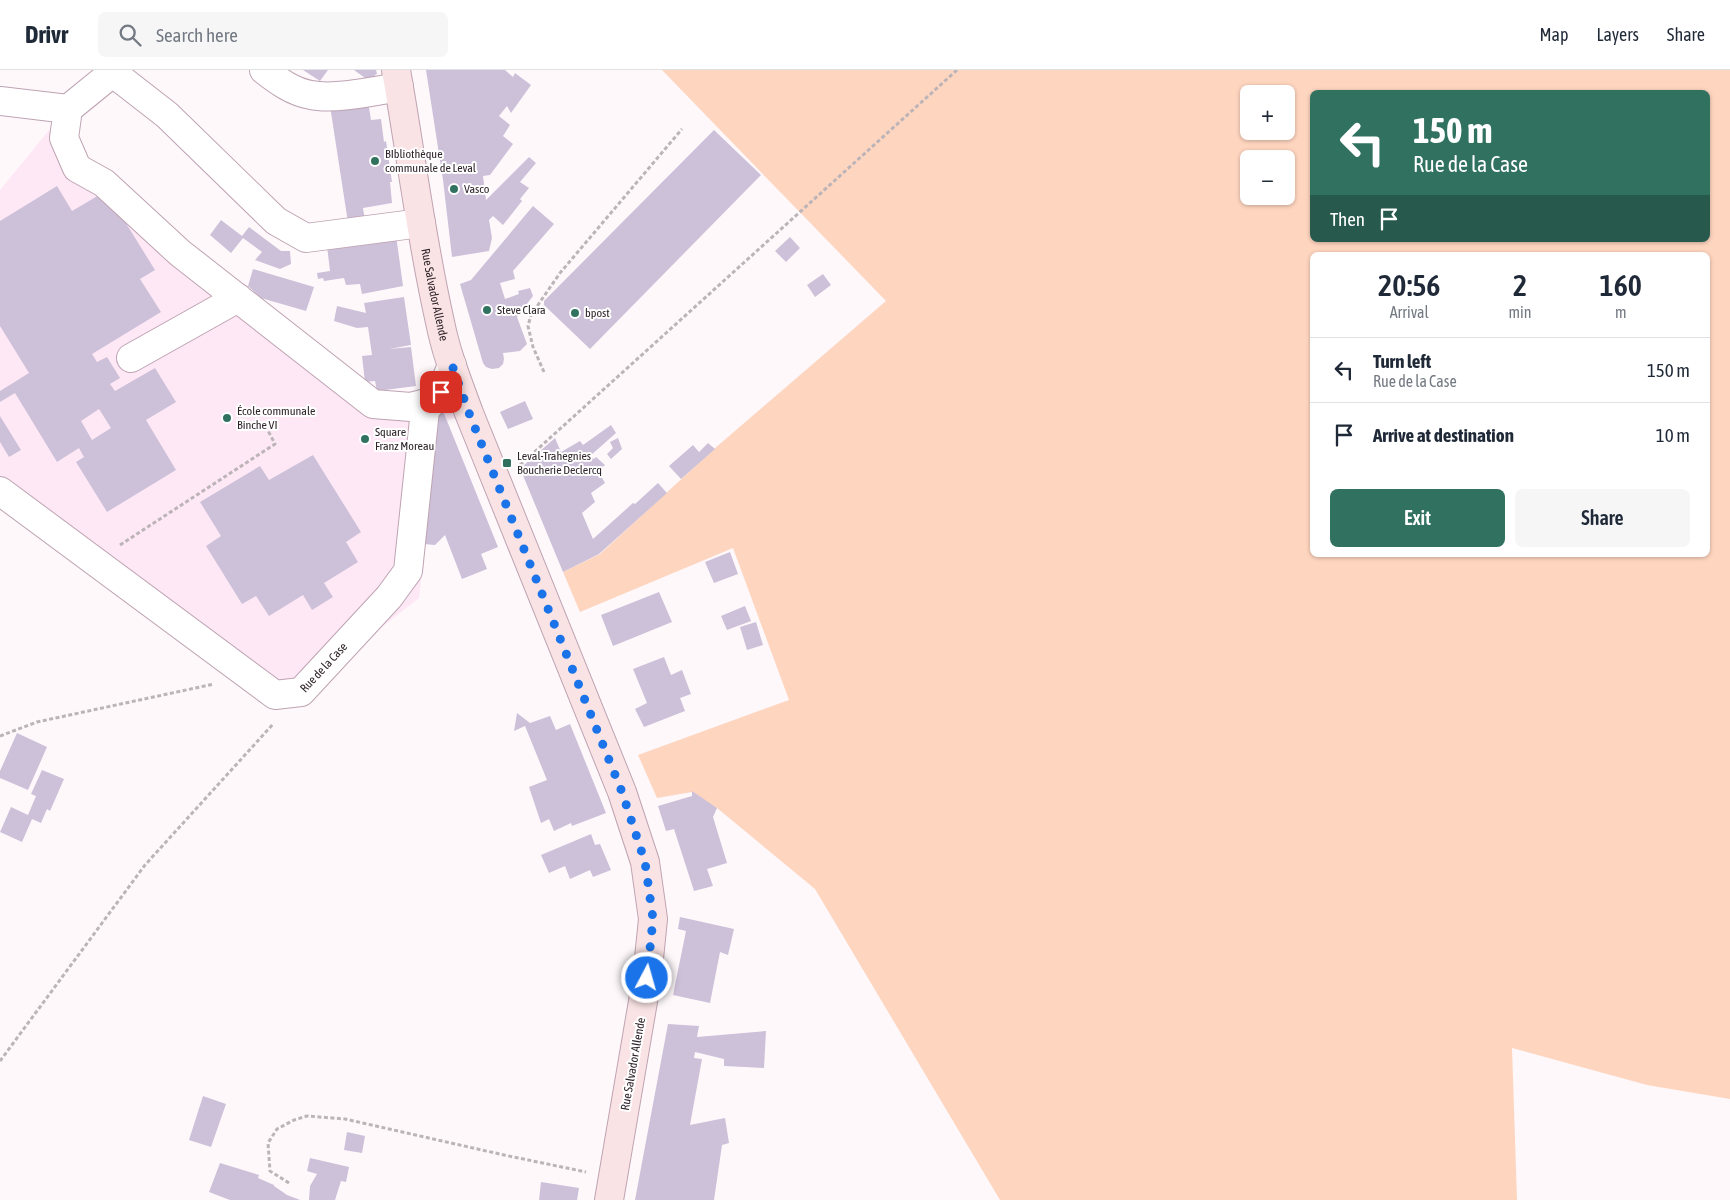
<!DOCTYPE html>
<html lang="en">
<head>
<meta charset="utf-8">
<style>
	body { margin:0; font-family:"Asap Condensed",sans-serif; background:#f6f6f7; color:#1f2937; height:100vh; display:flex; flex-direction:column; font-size:19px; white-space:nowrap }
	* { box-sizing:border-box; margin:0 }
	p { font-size:16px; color:#747a83 }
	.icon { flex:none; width:28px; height:28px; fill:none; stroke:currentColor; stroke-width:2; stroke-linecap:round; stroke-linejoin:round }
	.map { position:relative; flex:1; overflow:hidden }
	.sheet { position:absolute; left:1310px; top:182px; width:400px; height:305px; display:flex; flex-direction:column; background:#fff; border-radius:8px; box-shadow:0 1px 4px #0004 }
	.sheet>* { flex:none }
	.top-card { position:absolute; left:1310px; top:20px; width:400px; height:152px; border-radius:8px; box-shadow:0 1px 4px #0004; background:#317160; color:#fff; overflow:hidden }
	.controls { position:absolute; left:1240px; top:15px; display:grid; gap:10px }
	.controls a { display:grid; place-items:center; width:55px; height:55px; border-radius:8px; background:#fff; box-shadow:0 1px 4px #0004; font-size:25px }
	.pin { position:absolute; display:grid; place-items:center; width:42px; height:42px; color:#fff; margin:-21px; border-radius:10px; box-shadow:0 2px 8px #0006 }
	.me { position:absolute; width:55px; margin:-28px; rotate:6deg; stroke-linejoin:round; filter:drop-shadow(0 0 4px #0008) }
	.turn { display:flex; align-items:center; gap:18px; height:105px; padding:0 20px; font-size:22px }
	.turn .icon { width:65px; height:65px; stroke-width:2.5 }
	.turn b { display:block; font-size:35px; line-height:42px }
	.then { display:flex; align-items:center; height:48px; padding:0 20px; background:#0003; gap:10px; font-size:19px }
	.eta { display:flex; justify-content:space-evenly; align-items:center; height:85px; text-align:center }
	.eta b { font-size:30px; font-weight:600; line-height:35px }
	.action { display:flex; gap:10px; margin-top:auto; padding:10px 20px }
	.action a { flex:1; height:58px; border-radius:8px; background:#317160; color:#fff; font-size:20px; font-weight:600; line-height:58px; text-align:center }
	.action a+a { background:#f6f6f7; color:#1f2937 }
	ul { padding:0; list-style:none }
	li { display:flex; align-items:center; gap:15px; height:65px; padding:0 20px; border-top:1px solid #e0e1e3 }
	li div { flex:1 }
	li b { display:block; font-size:19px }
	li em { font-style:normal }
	header { display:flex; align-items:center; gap:30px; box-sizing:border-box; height:70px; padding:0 25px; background:#fff; border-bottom:1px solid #e0e1e3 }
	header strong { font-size:24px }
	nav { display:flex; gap:28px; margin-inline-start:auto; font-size:18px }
	.search { width:350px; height:45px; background:#f6f6f7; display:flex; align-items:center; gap:12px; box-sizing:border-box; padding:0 18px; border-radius:8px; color:#747a83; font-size:19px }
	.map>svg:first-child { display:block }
</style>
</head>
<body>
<header>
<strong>Drivr</strong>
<div class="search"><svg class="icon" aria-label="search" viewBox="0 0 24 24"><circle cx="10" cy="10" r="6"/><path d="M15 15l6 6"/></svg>Search here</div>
<nav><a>Map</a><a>Layers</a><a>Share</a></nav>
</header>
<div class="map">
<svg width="1730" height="1130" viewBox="0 0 1730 1130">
	<rect width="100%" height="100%" fill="#fef8fb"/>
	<path fill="#fee8f5" d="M49 60 326 281 380 330 459 316 469 343 440 353 419 528 280 637 0 409V120Z"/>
	<path fill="#fed5bf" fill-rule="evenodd" d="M662 0H1730V1029L1647 1015 1512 978 1517 1130H1000L815 819 717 738 692 722 657 728 638 685 789 630 733 478 580 542 563 502 600 484 714 379 886 231ZM1312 22H1708V170H1312ZM1249 24H1286V61H1249ZM1249 89H1286V126H1249ZM1312 185H1708V485H1312Z"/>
	<path fill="#cdc0d9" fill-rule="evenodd" d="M303 0H328L320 11Z
		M354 0H376L377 4 375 5 372 13Z
		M426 0H505L513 7 515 3 531 15 511 43 507 36 499 46 510 55 503 66 513 74 490 105 483 106 486 130 529 87 536 93 520 112 529 118 520 129 522 131 503 155 493 146 489 150 492 168 489 181 452 187 443 110Z
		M368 31 371 50 381 49 384 72 386 71 392 112H390L392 133 363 138 366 157 349 159 330 36Z
		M714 60 761 105 590 279 544 235V231Z
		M57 116 72 141 106 121 155 200 140 209 161 242 92 284 97 292 107 287 120 308 110 314 115 321 155 298 176 332 146 350 176 400 107 442 76 392 84 387 79 378 57 392 15 323 0 332V321L29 303 0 256V151ZM99 339 111 358 92 370 81 351Z
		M533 136 554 154 513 201 515 209 500 213 505 229 519 224 518 221 530 218 533 226 517 247 527 274 520 281 503 283 504 289 503 294 499 298 492 299 486 297 483 293 460 214 471 210Z
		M221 150 242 166 249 157 281 181H290L291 194 280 199 255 190 262 182 243 168 231 183 210 165Z
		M396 165 403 216 362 224 360 214 346 215 344 208 324 211 323 208 318 209 317 203 330 201 327 176Z
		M790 167 800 178 786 192 775 181Z
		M253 199 314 217 306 241 261 228 248 216Z
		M823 204 831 215 815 227 807 215Z
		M404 227 411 275 389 279 411 277 416 316 377 321 375 311 365 312 362 286 372 285 368 257 357 258 334 251 337 236 366 243 364 233Z
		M525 331 533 349 508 359 500 342Z
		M443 341 498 477 481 484 487 499 462 509 445 465 435 475 424 474 435 342Z
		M0 346 21 380 9 387 0 372Z
		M611 355 616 363 590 386 594 389 596 387 605 395 598 401 605 413 591 423 595 432 582 443 593 469 633 433 635 434 658 413 667 423 599 484 563 502 522 403 523 396 555 368 561 382 580 371 583 375Z
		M618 368 622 379 611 389 607 384 613 378 610 372Z
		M708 373 715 379 681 409 669 396 693 375 699 382Z
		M313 385 361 462 346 472 358 492 324 513 333 527 312 540 303 525 269 546 256 526 242 534 206 476 221 466 200 432 260 396 269 410Z
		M730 482 738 504 714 513 705 492Z
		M659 522 672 552 613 576 601 545Z
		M745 536 751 551 727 560 721 546Z
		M756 552 763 575 747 580 740 557Z
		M664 587 671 605 682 600 691 624 680 628 685 641 644 657 635 639 647 633 633 599Z
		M517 643 530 653 550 646 556 660 570 654 606 743 572 756 571 753 554 761 549 749 541 753 529 717 547 710 525 656 514 661Z
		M17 663 47 677 28 720 0 708V701Z
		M42 700 64 709 50 741 47 739 41 753 32 749 22 772 0 762 11 737 28 745 36 726 31 724Z
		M692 721 717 738 713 747 727 793 707 799 713 816 694 821 674 759 666 761 658 736 692 726Z
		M591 764 595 775 600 774 611 800 593 807 590 800 570 809 565 796 549 803 541 785Z
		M680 847 734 859 728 885 720 882 710 933 673 925 686 861 678 859Z
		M668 954 699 956 697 967 766 961 764 998 724 996V989L695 982 694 988 702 989 690 1055 725 1048 729 1073 722 1075 714 1130H635Z
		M203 1026 226 1034 211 1077 189 1070Z
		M347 1062 365 1066 362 1083 344 1080Z
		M310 1088 349 1097 346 1112 341 1111 335 1130H309L310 1116 317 1104 307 1101Z
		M220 1093 259 1105 258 1108 274 1115V1116L287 1125 300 1130H230L209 1122Z
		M541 1112 579 1118 577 1130H539Z"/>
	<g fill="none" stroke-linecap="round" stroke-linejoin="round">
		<g stroke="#bea3b2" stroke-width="30">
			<g id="street">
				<path d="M264 0C278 11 293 22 311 25 334 30 375 21 399 17"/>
				<path d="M113 3 167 45 276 151 306 168 421 153"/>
				<path d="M0 31 68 39 64 68 77 98 104 113 180 183 373 334 411 337 433 331"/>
				<path d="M68 39 116 0"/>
				<path d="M131 288 238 228"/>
				<path id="s1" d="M0 421 275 625 301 622 389 527 408 501 425 340 441 322 452 295"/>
			</g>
		</g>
		<g stroke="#bea3b2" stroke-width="30">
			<g id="secondary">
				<path id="s2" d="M396 0C411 84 421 169 440 252 446 283 458 313 469 343L622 722 645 792 653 849 647 908 609 1130"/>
			</g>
		</g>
		<path stroke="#bcb4b8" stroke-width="3" stroke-dasharray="4 2.5" stroke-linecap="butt" d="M544 302 533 277 528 256 531 245 560 203 682 59
			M520 395 957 0
			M120 475 275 374 264 353
			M0 666 37 652 214 614
			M0 991 145 795 274 653
			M289 1113 270 1101 268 1073 277 1059 294 1050 307 1046 345 1049 504 1085 586 1102"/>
		<use href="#street" stroke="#fff" stroke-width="28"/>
		<use href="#secondary" stroke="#fae3e4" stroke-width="28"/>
	</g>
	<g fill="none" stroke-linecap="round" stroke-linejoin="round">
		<path stroke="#1a73e8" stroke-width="9" stroke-dasharray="0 16.2" d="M441 322 452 295 469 343 622 722 645 792 653 849 647 908"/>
	</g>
	<g fill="#317160" stroke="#fff" stroke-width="2">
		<circle cx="375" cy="91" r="5"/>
		<circle cx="454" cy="119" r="5"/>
		<circle cx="487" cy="240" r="5"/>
		<circle cx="575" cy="243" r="5"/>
		<circle cx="227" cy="348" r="5"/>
		<circle cx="365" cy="369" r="5"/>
		<rect x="502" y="388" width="10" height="10" rx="2.5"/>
	</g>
	<g text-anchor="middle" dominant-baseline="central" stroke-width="4" stroke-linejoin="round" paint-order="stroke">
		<g font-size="12" fill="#2d2329" stroke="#fff" text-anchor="start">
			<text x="385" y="84">BIbliothèque<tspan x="385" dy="14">communale de Leval</tspan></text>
			<text x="464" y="119">Vasco</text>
			<text x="497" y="240">Steve Clara</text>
			<text x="585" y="243">bpost</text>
			<text x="237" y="341">École communale<tspan x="237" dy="14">Binche VI</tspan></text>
			<text x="375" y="362">Square<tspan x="375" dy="14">Franz Moreau</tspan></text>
			<text x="517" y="386">Leval-Trahegnies<tspan x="517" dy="14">Boucherie Declercq</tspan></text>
		</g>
		<g font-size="12" fill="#2d2329" stroke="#fff">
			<text stroke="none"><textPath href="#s2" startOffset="228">Rue Salvador Allende</textPath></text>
			<text stroke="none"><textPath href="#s1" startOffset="402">Rue de la Case</textPath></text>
			<text transform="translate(633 994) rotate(-80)">Rue Salvador Allende</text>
		</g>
	</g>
</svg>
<div class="controls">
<a>+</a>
<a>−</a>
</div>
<div class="pin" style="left:441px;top:322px;background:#d93025"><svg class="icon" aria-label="arrive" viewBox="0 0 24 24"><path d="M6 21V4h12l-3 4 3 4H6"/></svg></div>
<svg class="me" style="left:647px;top:908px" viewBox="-20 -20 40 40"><circle r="17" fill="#1a73e8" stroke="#fff" stroke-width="3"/><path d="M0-11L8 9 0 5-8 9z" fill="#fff"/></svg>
<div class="top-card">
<div class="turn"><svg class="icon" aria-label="left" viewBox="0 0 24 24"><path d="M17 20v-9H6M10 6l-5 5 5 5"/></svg><div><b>150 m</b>Rue de la Case</div></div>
<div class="then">Then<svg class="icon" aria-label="arrive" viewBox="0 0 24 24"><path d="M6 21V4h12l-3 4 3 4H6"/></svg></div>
</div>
<section class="sheet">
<div class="eta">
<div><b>20:56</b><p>Arrival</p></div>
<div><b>2</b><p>min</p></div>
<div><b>160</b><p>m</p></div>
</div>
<ul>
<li><svg class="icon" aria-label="left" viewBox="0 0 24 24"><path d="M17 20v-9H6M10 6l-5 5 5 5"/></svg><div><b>Turn left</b><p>Rue de la Case</p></div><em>150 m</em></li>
<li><svg class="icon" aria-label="arrive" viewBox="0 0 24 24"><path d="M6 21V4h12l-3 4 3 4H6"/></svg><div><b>Arrive at destination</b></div><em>10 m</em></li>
</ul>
<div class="action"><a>Exit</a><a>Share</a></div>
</section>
</div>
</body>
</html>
